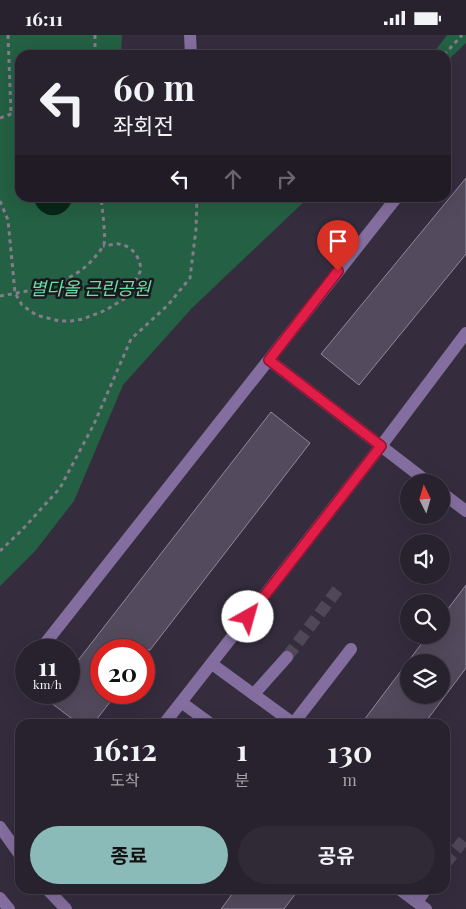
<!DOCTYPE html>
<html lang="ko">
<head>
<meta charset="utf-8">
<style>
	body { margin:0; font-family:"Playfair Display","Noto Sans KR",serif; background:#302a36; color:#f1f3f6; height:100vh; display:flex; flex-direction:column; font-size:19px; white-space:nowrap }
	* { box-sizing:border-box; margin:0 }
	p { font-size:16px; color:#a5a4aa }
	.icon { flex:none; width:28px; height:28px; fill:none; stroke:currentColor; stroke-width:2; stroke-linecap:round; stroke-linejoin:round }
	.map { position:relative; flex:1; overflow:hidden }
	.drawer { position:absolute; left:15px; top:684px; width:435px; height:175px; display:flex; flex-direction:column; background:#28222e; border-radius:15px; box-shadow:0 5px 20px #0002,0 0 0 1px #443f4a }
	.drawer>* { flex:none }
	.top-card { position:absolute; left:15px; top:15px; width:436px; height:152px; border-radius:15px; box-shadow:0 5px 20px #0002,0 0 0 1px #443f4a; background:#28222e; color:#f1f3f6; overflow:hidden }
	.needle { width:32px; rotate:355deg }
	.fabs { position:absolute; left:400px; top:439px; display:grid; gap:10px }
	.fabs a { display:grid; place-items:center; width:50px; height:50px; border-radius:50%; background:#28222e; box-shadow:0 5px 20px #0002,0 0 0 1px #443f4a; font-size:25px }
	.speed { position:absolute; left:15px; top:604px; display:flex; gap:10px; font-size:25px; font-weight:700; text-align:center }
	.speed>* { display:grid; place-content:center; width:65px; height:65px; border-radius:50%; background:#28222e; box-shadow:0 5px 20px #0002,0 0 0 1px #443f4a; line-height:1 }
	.speed small { font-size:12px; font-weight:400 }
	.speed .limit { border:8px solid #d22; background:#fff; color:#111 }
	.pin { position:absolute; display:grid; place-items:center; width:42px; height:42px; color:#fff; margin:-51px -21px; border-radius:50% 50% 50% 0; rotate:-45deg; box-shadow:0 0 5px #0007 }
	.pin .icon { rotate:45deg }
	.me { position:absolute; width:55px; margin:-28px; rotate:38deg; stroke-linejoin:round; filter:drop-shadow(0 0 4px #0008) }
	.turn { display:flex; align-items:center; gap:18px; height:105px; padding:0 15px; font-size:22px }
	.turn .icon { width:65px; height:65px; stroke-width:2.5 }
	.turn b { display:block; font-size:35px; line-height:42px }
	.lanes { display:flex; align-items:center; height:48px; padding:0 15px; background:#0003; justify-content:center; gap:25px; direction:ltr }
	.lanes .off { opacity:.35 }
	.eta { display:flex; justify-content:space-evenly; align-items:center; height:85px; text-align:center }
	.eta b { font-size:30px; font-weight:700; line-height:35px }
	.primary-button { display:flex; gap:10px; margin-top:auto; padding:10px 15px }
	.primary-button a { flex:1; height:58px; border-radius:30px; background:#8bbbb9; color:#111; font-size:20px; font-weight:700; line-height:58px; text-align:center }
	.primary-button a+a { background:#302a36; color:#f1f3f6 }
	.status { display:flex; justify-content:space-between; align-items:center; height:35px; padding:0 25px; background:#28222e; direction:ltr }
	.status svg { height:14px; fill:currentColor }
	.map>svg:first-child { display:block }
</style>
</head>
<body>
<div class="status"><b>16:11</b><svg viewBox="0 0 49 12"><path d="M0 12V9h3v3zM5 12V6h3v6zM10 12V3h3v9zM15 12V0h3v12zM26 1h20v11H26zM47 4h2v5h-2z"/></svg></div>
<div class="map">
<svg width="466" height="874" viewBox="0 0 466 874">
	<rect width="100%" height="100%" fill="#352d3e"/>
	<path fill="#246043" d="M0 0H122L121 20H20V162L308 163 192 273 123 350 74 466 36 515 0 551Z
		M447 0H466V8L446 27V20H432Z"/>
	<path fill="#082618" d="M33 163V162L73 163C66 186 40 186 33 163Z"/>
	<path fill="#534a5d" stroke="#91889c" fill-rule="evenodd" d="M466 143V219L359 350 321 319Z
		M271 377 310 408 150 615H101V658H117L93 689H79L38 658H69V637Z
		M466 550V633L424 689H361L428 600H441V583ZM409 628H441V660H409Z
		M236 854H299L284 874H221Z"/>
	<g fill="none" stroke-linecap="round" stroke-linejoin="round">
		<path stroke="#504859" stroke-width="12" stroke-dasharray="12 6" stroke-linecap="butt" d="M287 622 341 550
			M445 829 466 802"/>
		<path stroke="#837c8b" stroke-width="3" stroke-dasharray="4 4" stroke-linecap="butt" d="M8 0 11 79
			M95 20V0
			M444 20 462 0
			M0 83 11 79H20
			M0 166 8 185 15 258 22 270 36 280 59 286H71L83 284 106 275 127 262 141 235C140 223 133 211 119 209 115 208 108 211 103 211
			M0 261C34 255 72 250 95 222 98 218 102 214 104 209 106 201 102 173 101 162
			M0 516 22 495 60 453 94 389 131 304 168 270 190 243 196 194 197 162"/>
		<path stroke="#846e9f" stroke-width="12" d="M190 0 191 20
			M269 325 429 448
			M441 457 466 476
			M40 615 397 162
			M212 629 293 688
			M254 659 287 622
			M181 667 211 689
			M164 689 381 411 466 298
			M293 689 351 614
			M0 792 20 820
			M47 854 66 874
			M399 854 426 874
			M0 863 9 874
			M417 867 426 854"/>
	</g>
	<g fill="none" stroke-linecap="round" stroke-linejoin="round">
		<g stroke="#92132f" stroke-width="12">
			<path id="route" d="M248 582 381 411 269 325 338 236"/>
		</g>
		<use href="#route" stroke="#e11d48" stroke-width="9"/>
	</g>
	<g text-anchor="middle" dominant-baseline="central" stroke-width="5" stroke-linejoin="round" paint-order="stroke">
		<g font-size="18" font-style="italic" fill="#65e2a5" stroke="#1b171f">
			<text x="90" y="253">별다올 근린공원</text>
		</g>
	</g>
</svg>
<div class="fabs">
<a><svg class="needle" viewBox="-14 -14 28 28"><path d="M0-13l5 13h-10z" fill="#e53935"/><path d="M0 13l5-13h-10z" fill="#a5a4aa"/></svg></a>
<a><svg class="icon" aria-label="sound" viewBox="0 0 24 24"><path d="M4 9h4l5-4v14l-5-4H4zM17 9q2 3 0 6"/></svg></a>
<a><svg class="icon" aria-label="search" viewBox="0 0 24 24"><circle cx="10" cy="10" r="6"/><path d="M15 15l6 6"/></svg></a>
<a><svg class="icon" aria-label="layers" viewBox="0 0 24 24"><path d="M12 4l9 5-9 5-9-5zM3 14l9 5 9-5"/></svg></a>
</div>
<div class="speed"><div>11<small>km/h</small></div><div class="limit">20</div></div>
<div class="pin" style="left:338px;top:236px;background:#d93025"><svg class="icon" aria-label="arrive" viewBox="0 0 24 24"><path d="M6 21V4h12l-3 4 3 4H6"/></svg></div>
<svg class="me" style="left:248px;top:582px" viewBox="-20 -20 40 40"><circle r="19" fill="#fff"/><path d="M0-13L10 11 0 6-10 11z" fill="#e11d48"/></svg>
<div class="top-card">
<div class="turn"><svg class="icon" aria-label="left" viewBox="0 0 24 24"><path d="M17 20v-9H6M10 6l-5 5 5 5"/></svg><div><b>60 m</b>좌회전</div></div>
<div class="lanes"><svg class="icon" aria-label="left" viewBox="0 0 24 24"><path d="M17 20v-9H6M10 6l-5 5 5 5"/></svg><svg class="icon off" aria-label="ahead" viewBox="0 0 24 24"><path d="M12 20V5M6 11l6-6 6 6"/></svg><svg class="icon off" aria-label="right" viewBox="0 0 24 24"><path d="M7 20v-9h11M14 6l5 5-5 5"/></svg></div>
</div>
<section class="drawer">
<div class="eta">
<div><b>16:12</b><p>도착</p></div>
<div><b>1</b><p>분</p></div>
<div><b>130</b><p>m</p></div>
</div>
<div class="primary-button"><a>종료</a><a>공유</a></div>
</section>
</div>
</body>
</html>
